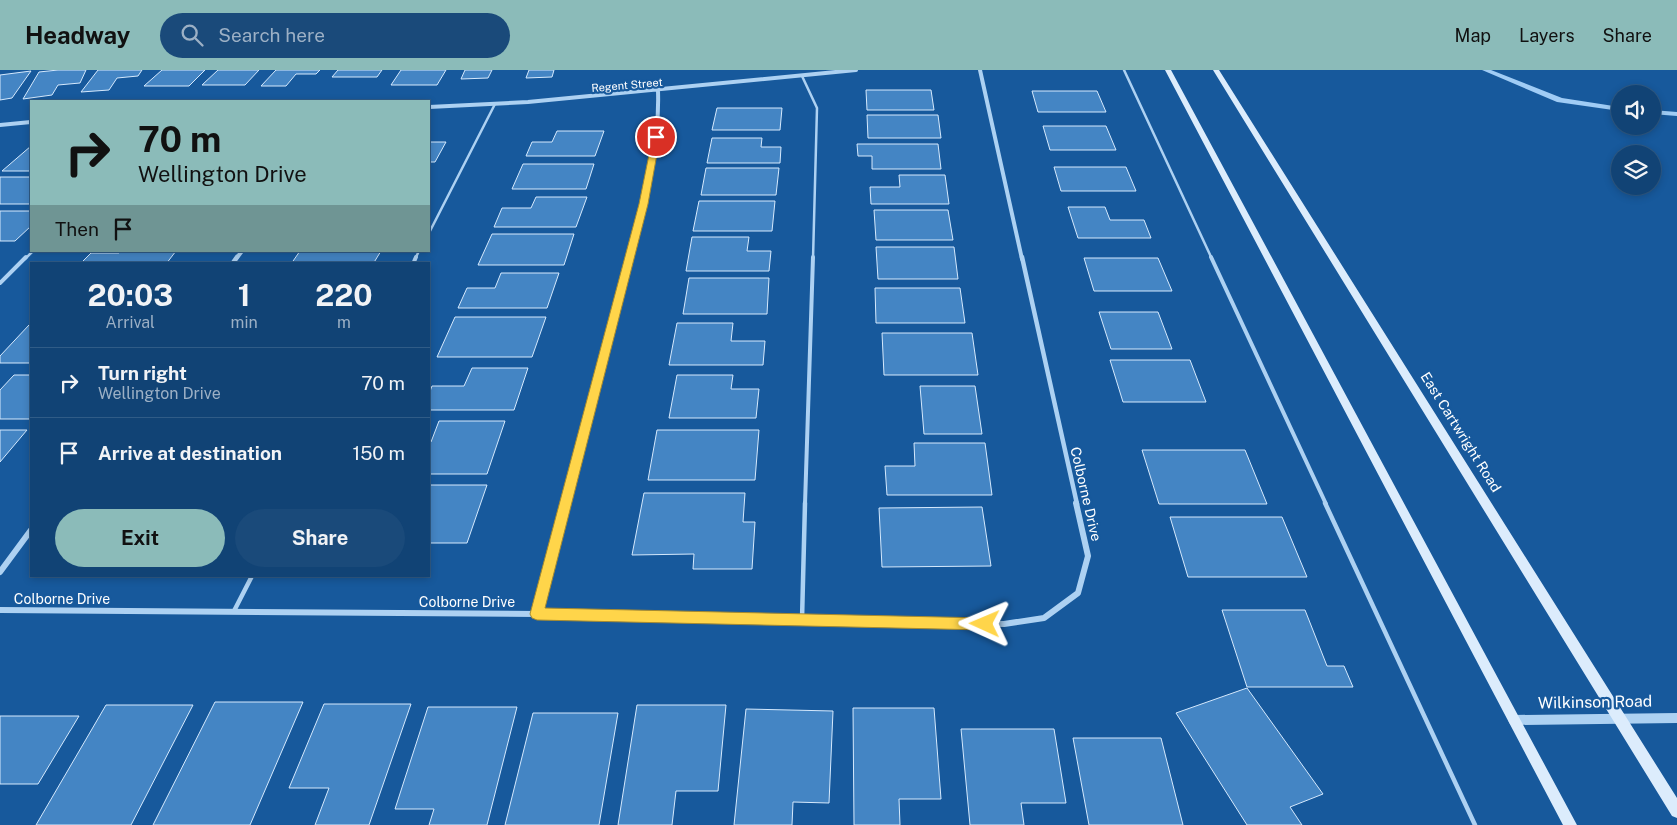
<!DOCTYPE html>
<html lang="en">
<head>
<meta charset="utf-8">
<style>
	body { margin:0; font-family:"Public Sans",sans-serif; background:#1a4a7a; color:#f1f3f6; height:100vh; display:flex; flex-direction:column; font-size:19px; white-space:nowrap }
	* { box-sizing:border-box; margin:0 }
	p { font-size:16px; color:#9cb0c5 }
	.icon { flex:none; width:28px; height:28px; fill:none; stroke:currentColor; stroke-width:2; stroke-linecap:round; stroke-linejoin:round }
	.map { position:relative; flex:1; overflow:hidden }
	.sheet { position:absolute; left:30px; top:192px; width:400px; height:315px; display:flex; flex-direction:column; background:#114375; border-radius:0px; box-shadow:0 2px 8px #0003,0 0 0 1px #305c87 }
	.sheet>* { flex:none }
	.top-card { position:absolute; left:30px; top:30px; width:400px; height:152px; border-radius:0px; box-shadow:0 2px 8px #0003,0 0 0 1px #305c87; background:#8bbbb9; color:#111; overflow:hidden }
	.controls { position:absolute; left:1611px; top:15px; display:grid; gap:10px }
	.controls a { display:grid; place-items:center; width:50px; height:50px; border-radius:50%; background:#114375; box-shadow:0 2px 8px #0003,0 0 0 1px #305c87; font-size:25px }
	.pin { position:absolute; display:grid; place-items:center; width:42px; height:42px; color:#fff; margin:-21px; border:2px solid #fff; border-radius:50%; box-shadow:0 1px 5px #0007 }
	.me { position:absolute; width:55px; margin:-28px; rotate:271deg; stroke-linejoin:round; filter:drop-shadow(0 0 4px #0008) }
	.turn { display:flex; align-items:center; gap:18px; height:105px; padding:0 25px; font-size:22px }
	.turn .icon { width:65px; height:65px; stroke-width:2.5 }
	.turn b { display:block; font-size:35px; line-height:42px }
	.then { display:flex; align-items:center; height:48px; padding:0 25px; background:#0003; gap:10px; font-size:19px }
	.eta { display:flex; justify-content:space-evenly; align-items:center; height:85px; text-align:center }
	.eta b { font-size:30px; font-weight:700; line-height:35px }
	.button { display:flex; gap:10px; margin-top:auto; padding:10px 25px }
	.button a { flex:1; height:58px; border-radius:30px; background:#8bbbb9; color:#111; font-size:20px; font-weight:700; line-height:58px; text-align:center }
	.button a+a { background:#1a4a7a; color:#f1f3f6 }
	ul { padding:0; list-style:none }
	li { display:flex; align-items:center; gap:15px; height:70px; padding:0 25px; border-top:1px solid #305c87 }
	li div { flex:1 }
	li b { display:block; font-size:19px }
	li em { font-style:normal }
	header { display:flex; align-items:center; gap:30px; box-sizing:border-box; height:70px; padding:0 25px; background:#8bbbb9; color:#111 }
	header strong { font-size:24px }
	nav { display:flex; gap:28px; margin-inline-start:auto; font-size:18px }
	.search { width:350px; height:45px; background:#1a4a7a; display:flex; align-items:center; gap:12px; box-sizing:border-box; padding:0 18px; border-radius:28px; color:#9cb0c5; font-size:19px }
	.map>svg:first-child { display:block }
</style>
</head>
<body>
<header>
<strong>Headway</strong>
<div class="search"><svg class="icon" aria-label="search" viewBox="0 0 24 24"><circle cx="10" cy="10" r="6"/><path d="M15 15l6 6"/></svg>Search here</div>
<nav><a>Map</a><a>Layers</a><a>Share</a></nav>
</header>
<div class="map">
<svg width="1677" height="755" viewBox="0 0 1677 755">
	<rect width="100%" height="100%" fill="#17599c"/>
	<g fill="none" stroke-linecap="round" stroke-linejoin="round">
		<path fill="#a0ccf5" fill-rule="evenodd" d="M1482 0H1491L1562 28 1620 37V41L1557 32Z
			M1652 40 1677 42V46L1652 44Z"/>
	</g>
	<path fill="#4485c4" stroke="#d5e9fd" d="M58 0H86L80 13 58 15 52 25 23 29 39 2Z
		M98 0H142L138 6 117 8 109 20 81 22Z
		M162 0H205L189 16H144Z
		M218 0H259L245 15H202Z
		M276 0H320L316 4H296L286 16H261Z
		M338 0H382L377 7H332Z
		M401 0H446L437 15H391Z
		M465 0H492L488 8 461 9Z
		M529 0H554L552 7 526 8Z
		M31 1 12 28 0 30V5Z
		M866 20H931L934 40H867Z
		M1032 21H1097L1106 42H1038Z
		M717 38H782L780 60H712Z
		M867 45H938L941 68H868Z
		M1043 56H1106L1116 80H1050Z
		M557 61H604L595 86H526L532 72H552Z
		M712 68H762L761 77H781L780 93H707Z
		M429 72H446L435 92H429Z
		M857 74H938L941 99H872V86H858Z
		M31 76V101H2Z
		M523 94H594L586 119H512Z
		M1054 97H1126L1136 121H1061Z
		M706 98H779L776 125H701Z
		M899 105H945L949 134H871L870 117H900Z
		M0 107H31V134H0Z
		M536 127H587L576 157H494L502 138H531Z
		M699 131H775L772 161H693Z
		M1068 137H1105L1110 150H1144L1151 168H1078Z
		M874 140H948L953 170H876Z
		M0 141H31V156L15 171H0Z
		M492 164H574L564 195H478Z
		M692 167H749L747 181H771L769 201H686Z
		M876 177H954L958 209H878Z
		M121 181H176L166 194H80L91 183H119Z
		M300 181H381L373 194H291Z
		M1084 188H1158L1172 221H1094Z
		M501 203H559L547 238H458L467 218H495Z
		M689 208H769L767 244H683Z
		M875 218H960L965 253H876Z
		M1099 242H1158L1172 279H1111Z
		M455 247H546L532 287H437Z
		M677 253H733L731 271H765L763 295H669Z
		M29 255H31V293H0V286Z
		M882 263H972L978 305H884Z
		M1110 290H1190L1206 332H1123Z
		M472 298H528L514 340H429V324L432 316H464Z
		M14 305H31V349H0V320Z
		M677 305H733L731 319H759L756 348H669Z
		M920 316H975L982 364H924Z
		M439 351H505L487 404H429V372H431Z
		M0 360H27L0 392Z
		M657 360H759L755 410H648Z
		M914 373H985L992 425H887L885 396H915Z
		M1142 380H1245L1267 434H1159Z
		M429 415H487L467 473H429Z
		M644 423H745L743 452H755L752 499H693L694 484 632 485Z
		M982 437 991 496 882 497 879 438Z
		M1170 447H1282L1307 507H1188Z
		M1222 540H1305L1327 596H1344L1353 617H1247Z
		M1247 618 1323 724 1290 737 1302 755H1247L1176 643Z
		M215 632H303L250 755H153Z
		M324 634H411L369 755H315L329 718H289Z
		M106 635H193L131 755H36Z
		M637 635H726L718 721H676L672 755H618Z
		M428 637H517L487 755H429L434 739H395Z
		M853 638H934L941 729H899L900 755H854Z
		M746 639 833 641 829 733 793 732 792 755H734Z
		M533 643H618L599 755H505Z
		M0 646H79L38 714H0Z
		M961 659H1054L1066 733H1021L1024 755H970Z
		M1073 668H1161L1183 755H1089Z"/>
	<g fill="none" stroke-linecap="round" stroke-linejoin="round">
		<path stroke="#add1f2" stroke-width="2.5" d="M1124 0 1212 189
			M802 6 817 38 813 189
			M429 163 495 34
			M25 189 33 181
			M415 189 419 181"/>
		<path stroke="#add1f2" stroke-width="4" d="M1211 187 1326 434
			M413 194 416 187
			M0 213 26 187
			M805 434 813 187"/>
		<path stroke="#add1f2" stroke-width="4.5" d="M1325 433 1475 755
			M234 541 252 506
			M802 550 805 433"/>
		<path stroke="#add1f2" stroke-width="4" d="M980 0 1022 189
			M429 37 528 32 856 0
			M0 55 31 52
			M236 189 242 181
			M629 189C643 134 660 77 658 21"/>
		<path stroke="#add1f2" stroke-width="4.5" d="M1022 187 1077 434
			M232 194 237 187
			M565 434 629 187"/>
		<path stroke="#add1f2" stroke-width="6" d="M0 502 31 460
			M0 540 537 544 1004 554 1044 548 1078 523 1088 486 1076 433
			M537 544 566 433"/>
		<path fill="#add1f2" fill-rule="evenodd" d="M1677 643V653L1514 655 1510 654 1508 650 1510 646 1514 645Z"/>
		<path fill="#dcecfc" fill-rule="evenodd" d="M1165 0H1171L1577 755H1563Z
			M1213 0H1219L1677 728V748L1672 746Z"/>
	</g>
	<path fill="#ffd54a" stroke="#a68a30" d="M653 65 660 67 648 134 545 538 985 548 990 550 992 554 990 558 985 560 537 550 532 548 530 544 639 134Z"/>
	<g text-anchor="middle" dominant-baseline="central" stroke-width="4.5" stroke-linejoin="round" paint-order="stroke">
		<g font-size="11" fill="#fff" stroke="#17599c">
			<text transform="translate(627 15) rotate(-5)">Regent Street</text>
		</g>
		<g font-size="14" fill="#fff" stroke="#17599c">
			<text transform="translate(1461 362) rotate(58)">East Cartwright Road</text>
			<text transform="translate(1086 424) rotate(77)">Colborne Drive</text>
			<text x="62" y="529">Colborne Drive</text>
			<text x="467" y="532">Colborne Drive</text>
		</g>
		<g font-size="16" fill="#fff" stroke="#17599c">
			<text transform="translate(1595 632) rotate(-1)">Wilkinson Road</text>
		</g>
	</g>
</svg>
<div class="controls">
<a><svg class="icon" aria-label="sound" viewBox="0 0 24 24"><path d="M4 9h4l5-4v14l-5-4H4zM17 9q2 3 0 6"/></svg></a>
<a><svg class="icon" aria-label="layers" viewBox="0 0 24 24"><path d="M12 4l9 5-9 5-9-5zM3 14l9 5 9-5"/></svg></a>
</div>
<div class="pin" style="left:656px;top:67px;background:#d93025"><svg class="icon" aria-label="arrive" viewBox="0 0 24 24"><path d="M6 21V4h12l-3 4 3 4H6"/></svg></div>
<svg class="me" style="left:985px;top:554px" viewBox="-20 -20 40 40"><path d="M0-17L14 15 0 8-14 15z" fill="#ffd54a" stroke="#fff" stroke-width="4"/></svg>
<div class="top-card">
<div class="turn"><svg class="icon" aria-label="right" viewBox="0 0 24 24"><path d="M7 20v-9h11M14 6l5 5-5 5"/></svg><div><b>70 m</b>Wellington Drive</div></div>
<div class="then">Then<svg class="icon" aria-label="arrive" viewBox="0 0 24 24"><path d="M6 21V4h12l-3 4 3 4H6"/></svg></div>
</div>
<section class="sheet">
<div class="eta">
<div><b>20:03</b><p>Arrival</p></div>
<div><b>1</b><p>min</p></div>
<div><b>220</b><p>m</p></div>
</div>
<ul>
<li><svg class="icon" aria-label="right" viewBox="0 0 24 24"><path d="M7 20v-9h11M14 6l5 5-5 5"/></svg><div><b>Turn right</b><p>Wellington Drive</p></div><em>70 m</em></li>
<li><svg class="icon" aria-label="arrive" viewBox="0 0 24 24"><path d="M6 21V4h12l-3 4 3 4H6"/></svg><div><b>Arrive at destination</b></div><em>150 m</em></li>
</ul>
<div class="button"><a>Exit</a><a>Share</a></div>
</section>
</div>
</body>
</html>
